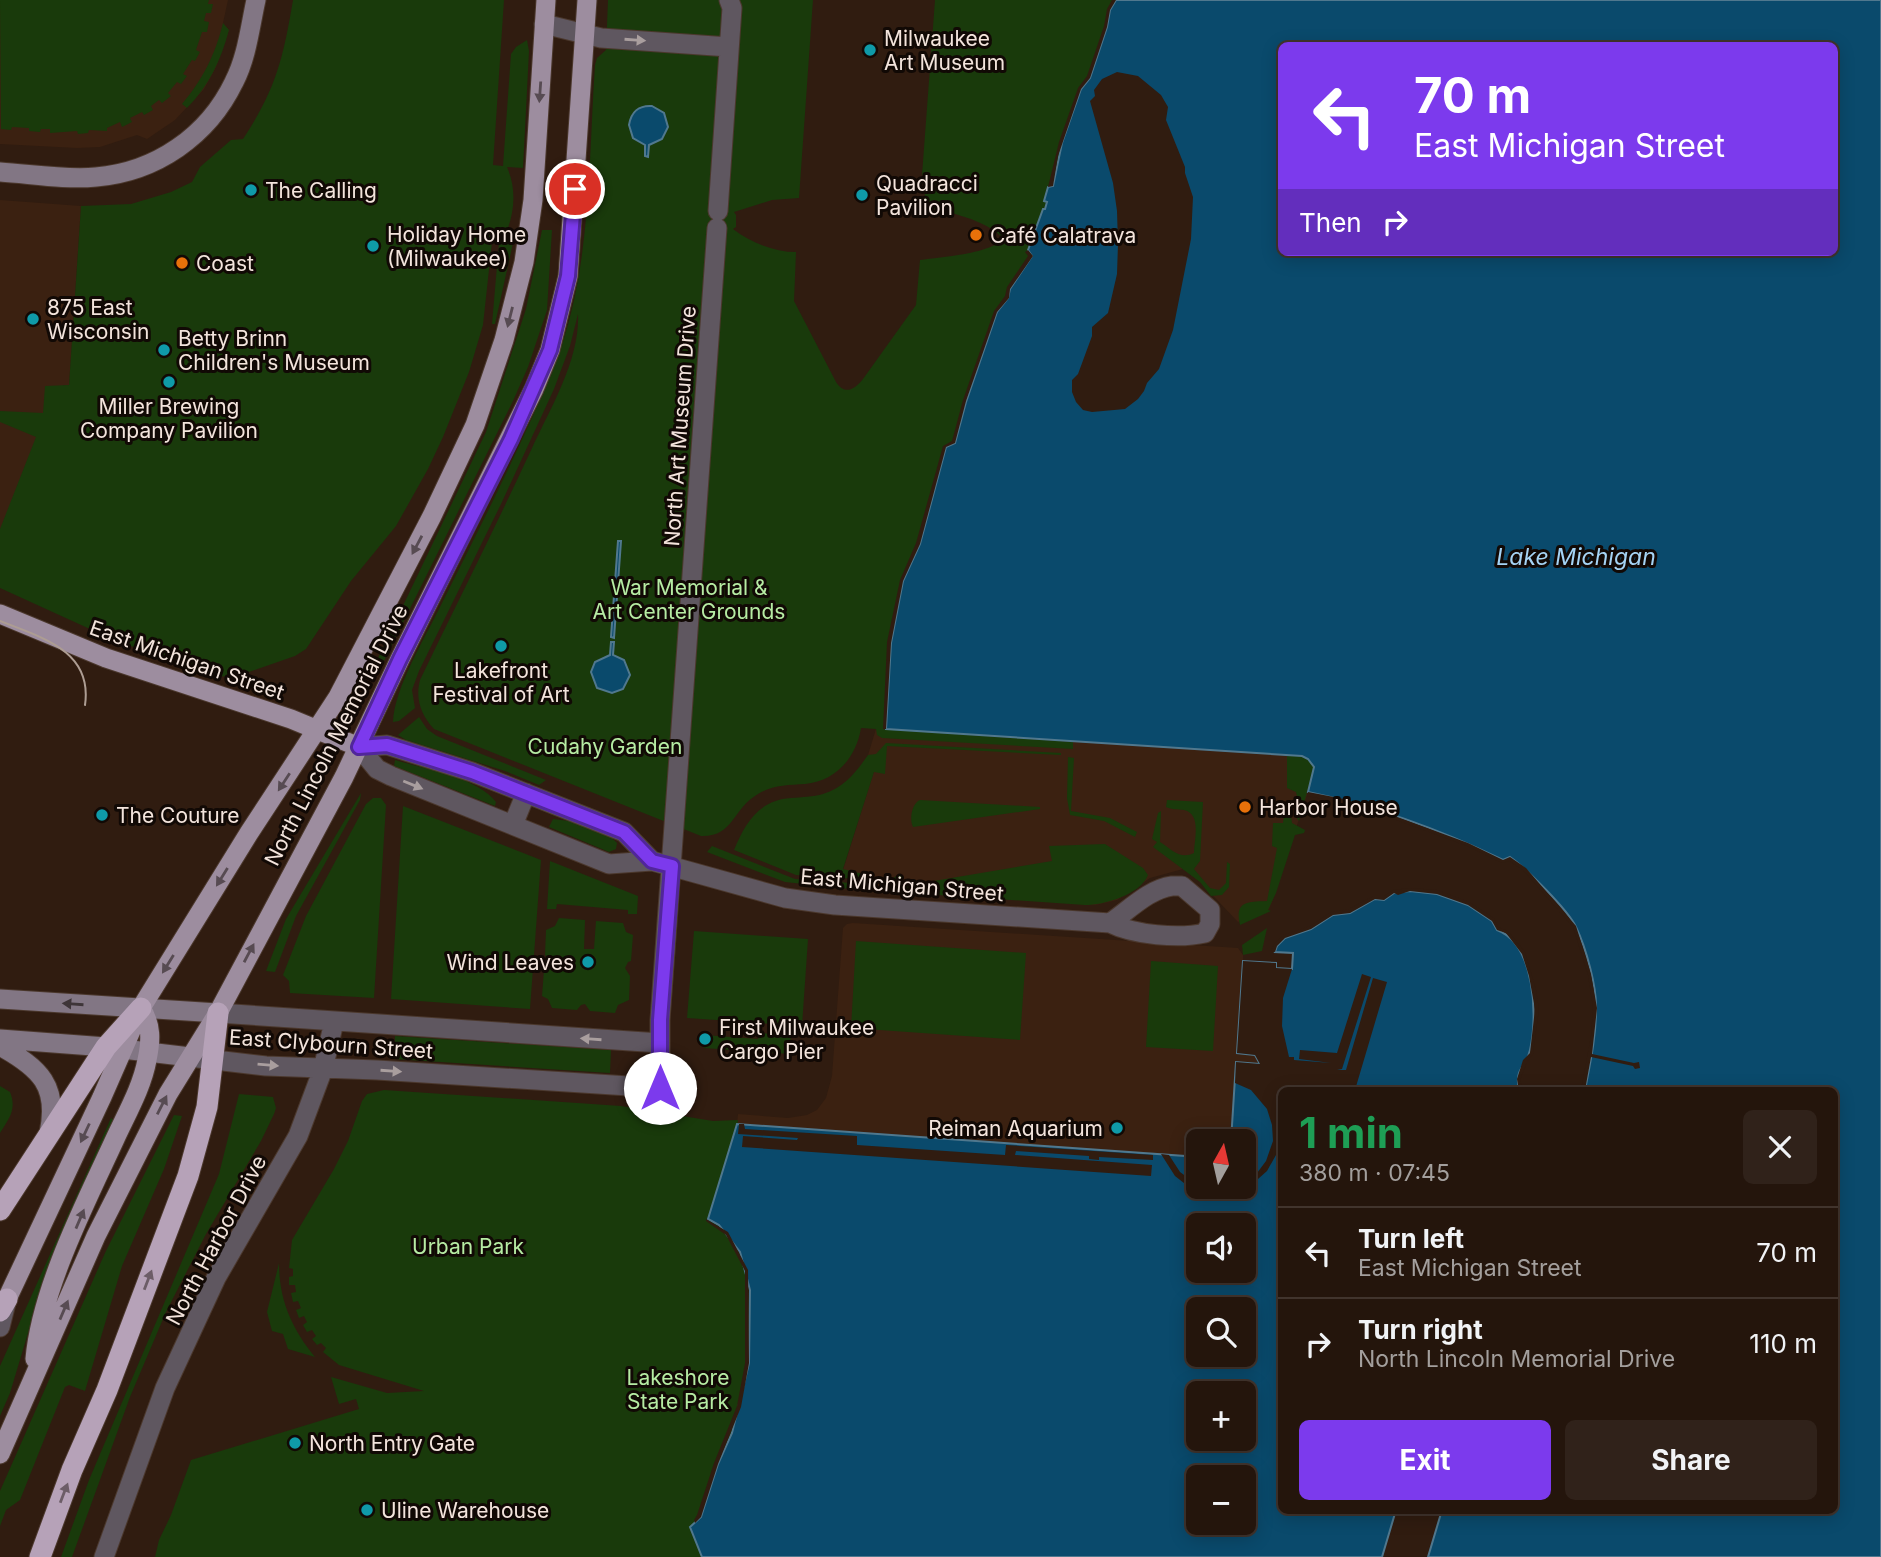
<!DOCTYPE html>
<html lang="en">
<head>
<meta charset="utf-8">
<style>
	body { margin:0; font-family:Inter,sans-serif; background:#30221a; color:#f1f3f6; height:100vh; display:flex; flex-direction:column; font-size:26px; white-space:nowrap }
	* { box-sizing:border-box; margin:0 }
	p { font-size:23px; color:#a39f9d }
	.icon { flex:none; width:38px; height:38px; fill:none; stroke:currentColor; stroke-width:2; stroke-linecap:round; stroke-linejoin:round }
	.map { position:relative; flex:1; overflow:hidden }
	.panel { position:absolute; left:1278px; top:1087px; width:560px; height:427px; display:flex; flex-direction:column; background:#24150c; border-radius:10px; box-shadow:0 4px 18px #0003,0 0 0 2px #41342d }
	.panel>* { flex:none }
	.top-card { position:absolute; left:1278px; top:42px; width:560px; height:214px; border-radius:10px; box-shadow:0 4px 18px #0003,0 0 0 2px #41342d; background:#7c3aed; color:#fff; overflow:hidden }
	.needle { width:46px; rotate:8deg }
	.buttons { position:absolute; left:1186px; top:1129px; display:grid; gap:14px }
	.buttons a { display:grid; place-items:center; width:70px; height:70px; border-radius:10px; background:#24150c; box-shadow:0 4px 18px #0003,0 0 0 2px #41342d; font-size:35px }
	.pin { position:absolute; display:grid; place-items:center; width:60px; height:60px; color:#fff; margin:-30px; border:4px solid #fff; border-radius:50%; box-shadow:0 2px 7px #0007 }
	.me { position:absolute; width:77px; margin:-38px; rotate:0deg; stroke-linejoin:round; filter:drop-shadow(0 0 5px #0008) }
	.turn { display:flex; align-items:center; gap:24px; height:147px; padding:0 21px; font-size:32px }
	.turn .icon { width:91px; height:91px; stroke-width:2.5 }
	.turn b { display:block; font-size:49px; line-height:60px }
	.then { display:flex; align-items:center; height:66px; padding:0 21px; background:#0003; gap:14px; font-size:26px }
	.round { display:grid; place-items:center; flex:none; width:74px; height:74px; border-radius:10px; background:#30221a }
	.head { display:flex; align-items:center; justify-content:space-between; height:119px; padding:0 21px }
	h1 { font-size:42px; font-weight:700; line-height:52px; color:#1e9e55 }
	.cta { display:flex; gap:14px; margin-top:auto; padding:14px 21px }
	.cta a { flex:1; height:80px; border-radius:10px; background:#7c3aed; color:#fff; font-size:28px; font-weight:700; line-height:80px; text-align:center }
	.cta a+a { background:#30221a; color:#f1f3f6 }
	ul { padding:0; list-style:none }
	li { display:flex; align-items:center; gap:21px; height:91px; padding:0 21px; border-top:2px solid #41342d }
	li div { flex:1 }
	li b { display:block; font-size:26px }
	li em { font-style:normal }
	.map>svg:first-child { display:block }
</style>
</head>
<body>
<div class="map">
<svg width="1881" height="1557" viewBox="0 0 1881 1557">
	<rect width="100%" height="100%" fill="#301c10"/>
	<path fill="#3b2111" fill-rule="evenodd" d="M0 0H228L223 23 229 30 216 67 204 89 175 120 147 139 137 135 100 147 77 148 0 144Z
		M0 200 81 206 69 386 63 385 0 541Z
		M876 729 1302 756 1314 773 1272 902 1268 910 1238 922 1200 882 1183 869 1150 878 1117 900 1095 905 861 890 866 888 868 878 843 870 874 771 868 755Z
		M853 923 1238 948 1243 955V961L1237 1053 1256 1055 1261 1064 1281 1146 1245 1189 1204 1199 1161 1154 737 1124 738 1114 788 1118 807 1115 817 1110 826 1098 832 1076 843 928 847 924ZM1199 1141H1244V1186H1199Z"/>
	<path fill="#193a0b" d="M0 0H209L208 4H213L211 13H206L204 21 209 22 207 32H202L196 50 200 52 195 61 192 60 183 74 187 76 181 84 177 82 168 93 171 96 162 103 159 100 151 106 153 110 144 115 142 112 130 118 132 122 122 127 120 122 107 128V131L89 130 88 133 78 134 77 131 50 133V129H41L40 132 29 131V128L12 127 11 130 1 129Z
		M293 0H504L493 165 503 166 511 54 516 47 527 40 529 51 523 168 507 167C518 192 514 218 502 242L513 243 495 324H492L499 243 492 242 483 325 469 372 443 437 428 469 396 526 351 581 306 649 295 656 243 674 234 677 216 676 114 640 0 588V529L36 437 0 422V411L43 413 45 386 69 385 81 206 131 204 171 192 192 182 200 167 231 140 243 139C276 89 283 59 293 0Z
		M608 0H813L799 198 772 200 734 212 736 215V227L733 229C750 242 774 252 796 252L794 301 836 382C845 396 855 389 863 379L916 305 920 260C942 257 988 254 1004 239 985 219 949 212 924 207L926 176 922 175 935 0H1116L1110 10 1053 186 1048 187 1045 201H1047L1036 230 1033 256 886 729 1073 742V749L882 738 877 735 876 729 861 728C856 758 836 781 805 784 788 785 773 785 758 794 732 809 734 837 701 836L434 729C421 715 415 699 420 680 457 603 496 526 532 448 551 407 580 359 578 314L570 346 554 389 502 502 419 671 412 690 415 708 399 721 393 722C394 688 426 636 441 605 480 527 520 449 553 369 592 273 588 167 595 65L597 58 606 50Z
		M223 23 229 30C221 60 209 86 187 108L182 104C203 79 215 55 223 23Z
		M542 230H552L547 310 528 367 513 401 384 661 378 658 486 432 526 309Z
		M419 717 427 729 437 736 546 780 539 785 505 771 406 740 398 735Z
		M886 743 1061 753V755L887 746 885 774 874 772 843 869 867 875V886L861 890 858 879 796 875 734 850C745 823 759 800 791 798 802 797 813 797 823 794 845 787 856 772 868 755L876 754Z
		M1287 755C1299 756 1308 756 1314 767L1299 821 1296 817 1298 801 1296 792 1287 788Z
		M1068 757 1074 758 1071 811 1110 818 1137 832 1135 837 1104 821 1070 815 1067 798Z
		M395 760C425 769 477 777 496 802L495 806 394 766Z
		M361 793 360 800 296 916 275 972 266 971 286 919Z
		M373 798H381L386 805 374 998 290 993 289 981 283 975 306 916 366 804Z
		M920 800 1040 807V809L913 827C909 819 912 803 920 800Z
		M1167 800 1203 802 1200 861 1194 869 1210 888 1219 890 1226 883 1227 862 1230 864 1229 887 1222 895 1211 896 1200 882 1153 847 1157 842 1152 839 1158 813 1161 811 1160 842C1171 849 1180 860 1194 853 1194 840 1202 814 1184 810 1177 809 1173 810 1166 807Z
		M403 806 541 860 530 1009 391 999Z
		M1284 815 1291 816 1292 823 1305 830 1304 833 1295 835 1276 893 1268 910 1271 911 1240 925C1234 900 1249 902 1267 901L1277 848 1272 846 1273 823H1283Z
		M553 819 569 821 612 838 617 843 616 849 609 852 549 827Z
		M1105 844 1143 868 1148 875C1140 895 1104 905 1085 905L908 893 899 890 894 877 902 875 904 886 1052 861 1049 846Z
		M712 846 795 879 851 883V889L785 882 707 852Z
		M550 861 638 896 637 914H628V910L557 904 556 909H547Z
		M559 918 585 920 584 949H594L596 921 623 923 626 932 633 935 631 961 628 962 625 968 630 976 629 1000 618 1005 615 1013 590 1011 585 1004 581 1005 577 1010 552 1008 548 999 542 996 544 970 549 966 550 961 545 955 546 930 555 926Z
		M1267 928 1262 951 1243 955 1242 945Z
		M694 931 808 939 802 1026 687 1018Z
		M856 941 1026 953 1020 1040 851 1028Z
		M1151 961 1218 966 1213 1051 1146 1047Z
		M759 1033 791 1035 789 1054 704 1048V1035L758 1039Z
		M395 1036 611 1050 610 1073 394 1059Z
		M0 1086 10 1092C17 1109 9 1119 0 1133Z
		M384 1090 621 1106 713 1121 738 1120 728 1232 748 1270 749 1363 741 1407 701 1517 690 1527 702 1557H155L159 1540 171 1515 191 1460 359 1409 356 1399 339 1404 331 1377 387 1393 424 1391 339 1365 323 1352 326 1348 321 1343 317 1345 312 1339 316 1336 312 1330 307 1332 303 1325 307 1322 304 1316 299 1318 296 1310 301 1308 298 1301 293 1302 291 1293 296 1292 295 1285H289V1277L293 1276V1269L289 1268 292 1240 334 1169 348 1141 362 1101 367 1094Z
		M239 1094 273 1097 276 1108 274 1114 261 1141 206 1234 166 1312 130 1397 72 1557H61L89 1480 219 1174Z
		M174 1115 182 1116 164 1169 122 1266 85 1391 69 1385 65 1387 20 1500 6 1510 0 1526V1491L105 1253Z
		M111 1118 114 1120 40 1293 10 1393 0 1416V1366Z
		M279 1263C279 1300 292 1329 315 1357L288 1349 283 1334 272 1331 267 1312Z"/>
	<path fill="#0a4a6c" stroke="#50788e" stroke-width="2" fill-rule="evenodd" d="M1116 0H1881V1557H1428L1442 1510H1834V1090H1585C1590 1064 1596 1037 1596 1010 1597 987 1586 948 1576 927 1568 910 1526 868 1510 857L1503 860C1441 830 1376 806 1308 792L1314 767 1308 759 1302 756 886 729 891 643 903 581 920 544 946 447 955 443 966 402 997 312 1008 298 1010 289 1032 256 1028 250 1043 209H1045L1047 202 1044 201 1048 187 1053 186 1062 143 1081 89 1090 78 1107 27 1110 10ZM1281 46H1834V252H1281Z
		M652 106 664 113 668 127 662 139 649 145 648 157 645 156V145L633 138 629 125C631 112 639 105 652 106Z
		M618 541H621L614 638 611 637Z
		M611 642H614L613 655 624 660 630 675 623 689 612 693 597 688 591 672 595 662 610 655Z
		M1410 891 1437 894 1468 905 1492 921 1497 930C1535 944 1538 1016 1530 1050 1527 1067 1514 1067 1519 1090H1281V1510H1396L1382 1557H702L690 1527 701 1517 718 1464 732 1433 749 1363 750 1290 740 1252 719 1225 708 1219 737 1124 1199 1157V1186H1244V1141H1231L1236 1062 1260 1064 1255 1055 1237 1053 1243 961 1276 963V968L1292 969 1293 953 1275 952 1277 946 1285 938 1311 929 1333 915 1350 913 1375 899 1384 900 1394 893ZM1199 1225H1244V1270H1199ZM1199 1309H1244V1354H1199ZM1199 1393H1244V1438H1199ZM1199 1477H1244V1522H1199Z"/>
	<path fill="#301c10" d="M1112 0H1116L1110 10 1107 27 1090 78 1081 89 1058 156 1053 186 1048 187 1059 142 1078 88 1087 76 1104 26 1107 9Z
		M1117 72 1138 76 1161 95 1168 107 1166 120 1185 167V173L1193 197 1191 239 1173 330 1159 369 1147 383 1144 391 1138 399 1125 409 1092 412 1083 410 1076 402 1072 392V380L1078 374 1092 336V327L1108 313 1117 274 1118 244 1117 211 1113 183 1090 101 1095 96 1094 90 1102 79Z
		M1028 250 1033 256 1010 289 1009 298 997 312 966 401 955 443 946 447 920 544 903 581 891 643 886 729H883L887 642 900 580 916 543 943 446 952 441 963 400 994 311 1005 296 1007 287 1028 256 1025 252Z
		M1308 792 1344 799 1389 814 1468 843 1503 860 1510 857 1526 868 1576 926 1591 974 1597 1008 1592 1054 1634 1063 1639 1062 1640 1068 1635 1069 1633 1066 1591 1057 1585 1090H1581L1591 1036 1593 1008 1588 975 1573 927 1523 870 1509 861 1502 863 1467 846 1388 817 1343 803 1307 796Z
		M1410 888 1437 890 1469 902 1494 918 1498 927 1508 931 1525 952 1536 990 1539 1009 1533 1054 1527 1062 1520 1080 1523 1090H1519L1517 1079 1523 1060 1530 1053 1535 1009 1529 976 1522 954 1506 933 1497 930 1492 921 1468 905 1437 894 1410 891 1398 895 1394 893 1384 900 1375 899 1350 913 1333 915 1311 929 1285 938 1277 946 1275 952 1271 951 1274 944 1283 935 1310 926 1331 912 1349 909 1373 896H1384L1393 890Z
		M1243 961 1276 963V968L1292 969 1283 998 1282 1026 1289 1057H1294V1060L1331 1063 1299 1059 1300 1050 1337 1053 1362 974 1371 977 1342 1069 1337 1070H1346L1373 978 1387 982 1355 1090H1281V1146L1267 1171 1249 1187 1225 1195 1224 1201 1204 1199 1205 1193 1189 1187 1175 1176 1161 1154 1169 1155 1180 1172 1199 1186 1222 1188 1244 1186V1182L1257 1173 1266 1161 1273 1141 1272 1125 1267 1109 1251 1090 1235 1083 1236 1062 1260 1064 1255 1055 1237 1053Z
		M739 1124H744L745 1129 857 1136V1145L1005 1155 1006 1145 1153 1155V1160L1099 1157V1160L1089 1159V1156L1016 1151 1015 1155 1152 1165 1151 1176 742 1147 743 1136 797 1140 798 1138 738 1134Z
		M706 1219 728 1232 748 1270 749 1363 741 1407 718 1464 701 1517 695 1523 694 1520 697 1515 714 1463 737 1406 745 1363V1271L726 1235 706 1221Z"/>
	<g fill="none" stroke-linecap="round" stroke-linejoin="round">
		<g stroke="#4b382d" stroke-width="21">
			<path id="minor" d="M544 24 601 38 729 47
				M718 211 732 8 729 0
				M359 747 377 769 391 776 609 864 652 861 785 898 835 905 1110 923
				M359 747 387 745 472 772 624 832 652 861
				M513 825 526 793
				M1172 886H1182L1210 910V924L1205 933C1179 939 1134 935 1110 923 1129 910 1149 889 1172 886Z
				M218 1013 660 1043
				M198 1058 266 1066 377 1070 660 1088V1020L717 228
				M104 1557 165 1388 216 1278 298 1136 323 1069 334 1022"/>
		</g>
		<g stroke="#4b382d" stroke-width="21">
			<path id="tertiary" d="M0 1327 7 1299"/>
		</g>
		<g stroke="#4b382d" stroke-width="21">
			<path id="secondary" d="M0 172C31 174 65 180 96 177 156 172 208 136 234 82 247 57 250 27 256 0
				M0 999 218 1013
				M0 1039 106 1047 190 1057
				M0 1046C40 1068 59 1086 49 1133"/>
		</g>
		<g stroke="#4b382d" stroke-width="21">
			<path id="primary" d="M0 614 106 658 291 719 359 747
				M7 1299 102 1097 141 1008 249 833 338 697 432 516 475 425 504 340 524 262 533 200 546 0
				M35 1359C41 1289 86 1202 115 1139 127 1113 142 1087 147 1060 151 1041 152 1025 141 1008
				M0 1454 96 1236 168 1094 218 1013 344 777 400 659 534 389 550 350 568 276 587 0"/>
		</g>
		<g stroke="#4b382d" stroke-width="23">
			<path id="motorway" d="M0 1210 106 1047 141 1008
				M0 1311 7 1299
				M40 1557 72 1470 107 1390 188 1176 207 1107 218 1013"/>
		</g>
		<use href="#minor" stroke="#5f5760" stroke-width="19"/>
		<use href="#tertiary" stroke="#5f5760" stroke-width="19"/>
		<use href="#secondary" stroke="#827684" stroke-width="19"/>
		<use href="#primary" stroke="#9d8d9f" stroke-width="19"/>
		<use href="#motorway" stroke="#b6a2b8" stroke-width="21"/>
		<path stroke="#ad9d93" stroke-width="2" d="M0 621C40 637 93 650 85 705"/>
	</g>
	<defs><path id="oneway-solid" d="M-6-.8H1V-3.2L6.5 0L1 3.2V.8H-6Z" transform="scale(1.75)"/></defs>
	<g fill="#a99e9e">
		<use href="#oneway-solid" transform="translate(635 40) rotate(4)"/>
		<use href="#oneway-solid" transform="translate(413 785) rotate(22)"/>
		<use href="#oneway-solid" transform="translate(591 1039) rotate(-176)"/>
		<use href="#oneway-solid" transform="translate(268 1065) rotate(5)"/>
		<use href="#oneway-solid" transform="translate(391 1071) rotate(4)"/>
	</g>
	<g fill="#574b52">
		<use href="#oneway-solid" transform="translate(540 92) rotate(94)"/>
		<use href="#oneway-solid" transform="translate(510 317) rotate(104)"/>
		<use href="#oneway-solid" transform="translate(417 545) rotate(118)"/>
		<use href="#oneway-solid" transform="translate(284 782) rotate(123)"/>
		<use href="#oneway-solid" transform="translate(222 877) rotate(122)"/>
		<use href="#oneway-solid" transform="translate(249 953) rotate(-62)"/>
		<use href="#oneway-solid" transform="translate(168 964) rotate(122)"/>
		<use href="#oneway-solid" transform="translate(162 1105) rotate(-63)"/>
		<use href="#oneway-solid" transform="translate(85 1133) rotate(115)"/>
		<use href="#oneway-solid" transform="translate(80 1219) rotate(-67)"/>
		<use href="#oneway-solid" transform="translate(64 1310) rotate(-67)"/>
	</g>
	<use fill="#3e3538" href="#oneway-solid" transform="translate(73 1004) rotate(-176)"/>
	<g fill="#6c5d67">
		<use href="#oneway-solid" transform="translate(148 1280) rotate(-69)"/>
		<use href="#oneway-solid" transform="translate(64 1493) rotate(-69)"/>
	</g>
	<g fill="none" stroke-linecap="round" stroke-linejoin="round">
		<g stroke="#51269a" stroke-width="18">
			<path id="route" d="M575 189 568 276 550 350 511 439 400 659 359 747 387 745 472 772 624 832 652 861 672 866 660 1020V1088"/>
		</g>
		<use href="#route" stroke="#7c3aed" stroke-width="12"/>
	</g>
	<g fill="#0f9aa8" stroke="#110905" stroke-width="2.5">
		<circle cx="870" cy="50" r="7"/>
		<circle cx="251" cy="190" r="7"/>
		<circle cx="862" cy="195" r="7"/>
		<circle cx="373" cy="246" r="7"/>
		<circle cx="33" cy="319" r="7"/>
		<circle cx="164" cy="350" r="7"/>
		<circle cx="169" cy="382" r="7"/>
		<circle cx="501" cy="646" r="7"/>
		<circle cx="102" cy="815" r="7"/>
		<circle cx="588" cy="962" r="7"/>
		<circle cx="705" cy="1039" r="7"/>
		<circle cx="1117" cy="1128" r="7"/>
		<circle cx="295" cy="1443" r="7"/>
		<circle cx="367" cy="1510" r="7"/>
	</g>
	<g fill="#e8710a" stroke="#110905" stroke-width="2.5">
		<circle cx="976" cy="235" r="7"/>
		<circle cx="182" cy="263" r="7"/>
		<circle cx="1245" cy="807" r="7"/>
	</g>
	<g text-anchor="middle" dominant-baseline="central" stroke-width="6" stroke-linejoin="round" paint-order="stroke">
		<g font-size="21" fill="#f3e4dc" stroke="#110905" text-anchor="start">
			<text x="884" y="38">Milwaukee<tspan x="884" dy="24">Art Museum</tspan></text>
			<text x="876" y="183">Quadracci<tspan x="876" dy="24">Pavilion</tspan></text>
			<text x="265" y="190">The Calling</text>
			<text x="387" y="234">Holiday Home<tspan x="387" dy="24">(Milwaukee)</tspan></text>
			<text x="990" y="235">Café Calatrava</text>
			<text x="196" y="263">Coast</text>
			<text x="47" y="307">875 East<tspan x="47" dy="24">Wisconsin</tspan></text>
			<text x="178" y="338">Betty Brinn<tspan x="178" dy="24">Children's Museum</tspan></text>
			<text x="169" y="406" text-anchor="middle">Miller Brewing<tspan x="169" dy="24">Company Pavilion</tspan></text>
			<text x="501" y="670" text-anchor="middle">Lakefront<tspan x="501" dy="24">Festival of Art</tspan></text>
			<text x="1259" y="807">Harbor House</text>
			<text x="116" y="815">The Couture</text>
			<text x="574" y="962" text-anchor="end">Wind Leaves</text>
			<text x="719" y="1027">First Milwaukee<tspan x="719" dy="24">Cargo Pier</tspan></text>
			<text x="1103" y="1128" text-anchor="end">Reiman Aquarium</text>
			<text x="309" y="1443">North Entry Gate</text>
			<text x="381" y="1510">Uline Warehouse</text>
		</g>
		<g font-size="21" fill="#f3e4dc" stroke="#110905">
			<text transform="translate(680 426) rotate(-86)">North Art Museum Drive</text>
			<text transform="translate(187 660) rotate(19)">East Michigan Street</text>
			<text transform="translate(336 735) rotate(-63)">North Lincoln Memorial Drive</text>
			<text transform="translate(902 885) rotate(5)">East Michigan Street</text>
			<text transform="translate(331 1044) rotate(4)">East Clybourn Street</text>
			<text transform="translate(216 1240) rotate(-62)">North Harbor Drive</text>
		</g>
		<g font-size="21" fill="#b6eca3" stroke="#110905">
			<text x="689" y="587">War Memorial &amp;<tspan x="689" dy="24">Art Center Grounds</tspan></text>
			<text x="605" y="746">Cudahy Garden</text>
			<text x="468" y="1246">Urban Park</text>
			<text x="678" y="1377">Lakeshore<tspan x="678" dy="24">State Park</tspan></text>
		</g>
		<g font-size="23" font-style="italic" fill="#a5d4f5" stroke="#110905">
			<text x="1576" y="557">Lake Michigan</text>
		</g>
	</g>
</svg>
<div class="buttons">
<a><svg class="needle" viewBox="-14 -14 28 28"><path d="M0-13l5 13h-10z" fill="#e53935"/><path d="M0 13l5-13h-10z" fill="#a39f9d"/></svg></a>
<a><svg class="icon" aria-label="sound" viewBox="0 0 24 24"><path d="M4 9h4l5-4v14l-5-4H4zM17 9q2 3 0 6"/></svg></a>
<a><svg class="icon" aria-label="search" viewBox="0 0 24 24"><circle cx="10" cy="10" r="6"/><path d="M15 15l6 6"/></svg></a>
<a>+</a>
<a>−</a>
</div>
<div class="pin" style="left:575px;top:189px;background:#d93025"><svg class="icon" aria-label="arrive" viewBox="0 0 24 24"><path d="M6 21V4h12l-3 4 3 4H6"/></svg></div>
<svg class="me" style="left:660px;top:1088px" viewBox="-20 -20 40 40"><circle r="19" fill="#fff"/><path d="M0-13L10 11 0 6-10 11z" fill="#7c3aed"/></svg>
<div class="top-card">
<div class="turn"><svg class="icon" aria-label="left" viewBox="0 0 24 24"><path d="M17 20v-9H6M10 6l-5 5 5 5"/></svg><div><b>70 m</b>East Michigan Street</div></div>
<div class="then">Then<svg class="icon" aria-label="right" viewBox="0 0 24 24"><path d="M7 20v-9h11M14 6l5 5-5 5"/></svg></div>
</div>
<section class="panel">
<div class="head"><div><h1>1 min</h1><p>380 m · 07:45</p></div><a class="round"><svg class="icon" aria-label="close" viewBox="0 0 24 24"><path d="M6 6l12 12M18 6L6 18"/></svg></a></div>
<ul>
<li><svg class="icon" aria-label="left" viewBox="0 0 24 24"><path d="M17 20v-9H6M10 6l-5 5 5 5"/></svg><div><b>Turn left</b><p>East Michigan Street</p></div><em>70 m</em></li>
<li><svg class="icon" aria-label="right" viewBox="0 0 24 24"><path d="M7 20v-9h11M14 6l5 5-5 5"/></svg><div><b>Turn right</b><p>North Lincoln Memorial Drive</p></div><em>110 m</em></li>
</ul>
<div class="cta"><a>Exit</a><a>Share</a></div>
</section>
</div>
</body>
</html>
